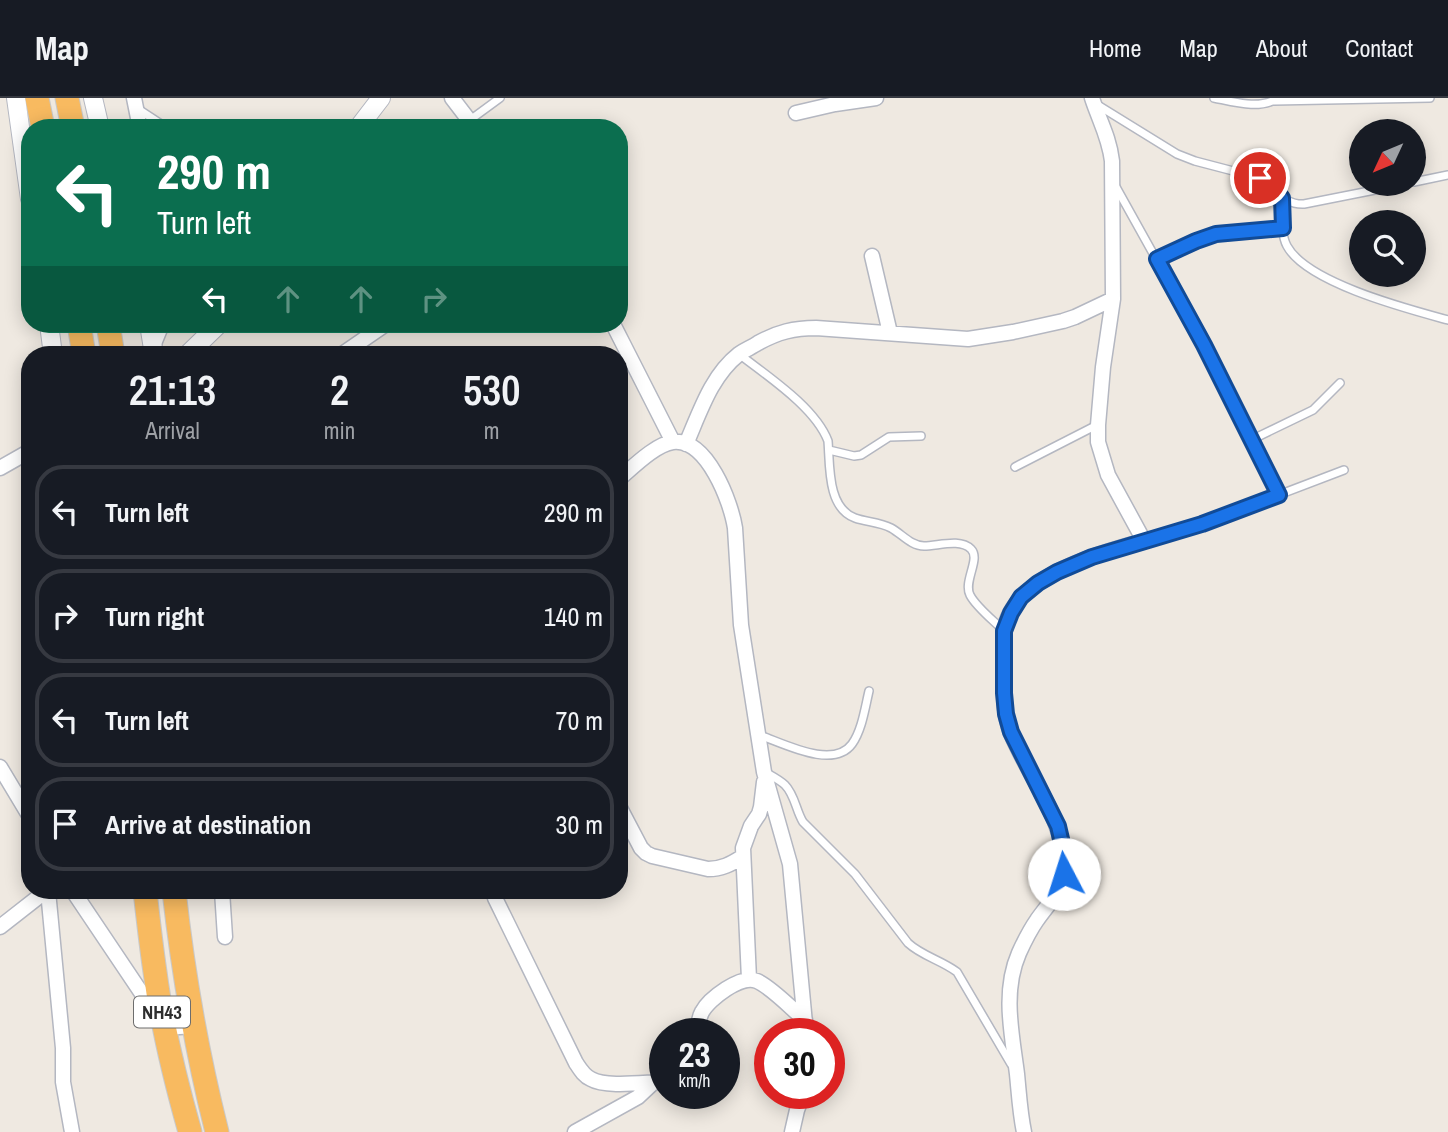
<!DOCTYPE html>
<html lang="en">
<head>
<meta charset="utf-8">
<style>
	body { margin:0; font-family:"Archivo Narrow",sans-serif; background:#20242c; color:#f1f3f6; height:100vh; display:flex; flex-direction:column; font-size:26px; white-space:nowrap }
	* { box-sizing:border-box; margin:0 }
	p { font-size:23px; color:#9ea1a6 }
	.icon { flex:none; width:38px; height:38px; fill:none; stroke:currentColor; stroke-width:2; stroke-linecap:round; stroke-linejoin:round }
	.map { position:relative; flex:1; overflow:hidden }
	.panel { position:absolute; left:21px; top:248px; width:607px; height:553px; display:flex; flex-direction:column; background:#171b24; border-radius:28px; box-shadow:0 4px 18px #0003 }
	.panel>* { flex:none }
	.guide { position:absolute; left:21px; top:21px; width:607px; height:214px; border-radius:28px; box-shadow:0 4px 18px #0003; background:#0b6e4f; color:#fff; overflow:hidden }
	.needle { width:46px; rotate:226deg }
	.buttons { position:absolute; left:1349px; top:21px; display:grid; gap:14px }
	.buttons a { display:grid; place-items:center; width:77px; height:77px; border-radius:50%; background:#171b24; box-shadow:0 4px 18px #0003; font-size:35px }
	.speed { position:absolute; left:649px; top:920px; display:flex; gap:14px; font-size:35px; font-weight:700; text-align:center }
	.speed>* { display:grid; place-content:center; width:91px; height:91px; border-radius:50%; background:#171b24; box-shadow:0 4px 18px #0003; line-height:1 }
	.speed small { font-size:18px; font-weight:400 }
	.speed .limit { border:10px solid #d22; background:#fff; color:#111 }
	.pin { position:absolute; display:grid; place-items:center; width:60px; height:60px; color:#fff; margin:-30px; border:4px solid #fff; border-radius:50%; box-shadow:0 2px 7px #0007 }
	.me { position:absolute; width:77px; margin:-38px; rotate:355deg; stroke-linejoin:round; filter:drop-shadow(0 0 5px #0008) }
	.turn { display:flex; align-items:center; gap:24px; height:147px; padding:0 21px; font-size:32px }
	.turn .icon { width:91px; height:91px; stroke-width:2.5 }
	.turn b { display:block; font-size:49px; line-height:60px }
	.lanes { display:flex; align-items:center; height:66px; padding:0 21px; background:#0003; justify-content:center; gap:35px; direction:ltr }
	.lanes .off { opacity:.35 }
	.eta { display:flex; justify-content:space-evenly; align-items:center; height:119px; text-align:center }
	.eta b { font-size:42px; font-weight:600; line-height:49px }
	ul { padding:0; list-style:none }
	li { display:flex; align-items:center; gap:21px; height:94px; margin:0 14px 10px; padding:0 7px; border:4px solid #363941; border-radius:28px }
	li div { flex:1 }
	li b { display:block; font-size:26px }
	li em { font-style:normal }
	header { display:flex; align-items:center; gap:42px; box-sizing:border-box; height:98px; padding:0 35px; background:#171b24; border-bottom:2px solid #363941 }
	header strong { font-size:33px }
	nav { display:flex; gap:38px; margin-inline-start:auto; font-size:24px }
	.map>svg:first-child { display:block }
</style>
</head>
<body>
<header>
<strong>Map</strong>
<nav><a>Home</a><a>Map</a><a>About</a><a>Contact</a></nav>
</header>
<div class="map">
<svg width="1448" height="1034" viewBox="0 0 1448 1034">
	<rect width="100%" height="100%" fill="#efe9e1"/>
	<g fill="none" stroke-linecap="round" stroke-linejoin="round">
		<g stroke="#b4b7c1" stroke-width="10">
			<path id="service" d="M1214 0C1234 4 1260 12 1278 0
				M1274 3 1430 0
				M1096 6 1177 56 1195 63 1260 80C1279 89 1281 107 1304 106L1405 86
				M138 11 167 30
				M470 22 500 0
				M620 65 623 64
				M1414 84 1448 77
				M1116 89 1204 247 1279 397
				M1282 100C1283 115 1280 135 1287 148 1307 185 1408 211 1448 222
				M1157 161 1196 143 1216 136 1283 130
				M739 256C767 278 815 309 828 343 830 367 827 410 855 420 866 424 880 424 891 430 902 436 911 448 924 448 938 448 960 440 971 451 981 461 963 483 970 497 976 509 994 523 1004 533
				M1251 342 1313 312 1340 285
				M829 352 854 358 861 357 889 339 921 338
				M1015 369 1097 327
				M1144 443 1202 426 1344 372
				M759 637C783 645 833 672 852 646 862 632 865 610 869 593
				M765 674C772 678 780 682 785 687 795 697 796 713 803 724L855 776 908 845C922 858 941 862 957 874L1011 966"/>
		</g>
		<g stroke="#b4b7c1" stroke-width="17">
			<path id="minor" d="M134 0 140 30
				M452 0 475 30
				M796 15 835 6 876 0
				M872 158 890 235
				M613 226 673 344
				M153 248 162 226
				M341 257 386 226
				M686 346C700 314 711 278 739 256 745 252 752 249 758 245 778 234 794 230 816 230L968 241 1013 234 1063 223 1075 219 1113 201
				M0 370 30 353
				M620 380C633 369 656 346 673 344 707 340 731 404 735 430L741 527 764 674 790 766 806 936
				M0 669 30 719
				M620 710 641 750 646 755 652 758 708 771C722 771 731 766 742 759
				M48 793 63 950V984L72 1034
				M73 793 165 930 194 928
				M222 793 225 839
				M495 800 576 965C580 971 584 978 591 981 606 990 647 984 665 984
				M0 829 46 793
				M749 881 743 750 751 728 759 716 761 709 764 684
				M698 936C698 929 698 921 702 914 709 901 741 876 757 883 771 889 792 911 805 922
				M575 1034 638 999 654 984
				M792 1034 797 1012 803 996
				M1024 1034C1020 1015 1019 996 1017 976 1012 936 1002 894 1019 855 1024 844 1030 832 1037 822 1047 807 1064 792 1064 772 1066 721 1029 680 1011 635 1003 615 1004 592 1004 571 1004 559 1003 546 1004 534 1012 478 1099 456 1144 443L1108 377 1098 344V327L1103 269 1113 201 1112 63C1109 38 1099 22 1092 0"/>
		</g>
		<g stroke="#b4b7c1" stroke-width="20">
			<path id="tertiary" d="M16 0 30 101
				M93 0 100 30
				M358 30 381 0
				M49 226 53 257
				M149 226 154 257
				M187 257 219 226"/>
		</g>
		<g stroke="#c9c9c9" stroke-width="25">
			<path id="trunk" d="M37 0 43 30
				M67 0 73 30
				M79 226 84 257
				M108 226 113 257
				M145 793C148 820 151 847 155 874 162 928 175 981 190 1034
				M174 793C183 874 197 955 217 1034"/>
		</g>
		<use href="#service" stroke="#fff" stroke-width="7"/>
		<use href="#minor" stroke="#fff" stroke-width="14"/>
		<use href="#tertiary" stroke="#fff" stroke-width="18"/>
		<use href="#trunk" stroke="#f8ba60" stroke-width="23"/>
	</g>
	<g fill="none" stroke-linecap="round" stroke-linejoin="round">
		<g stroke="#114b97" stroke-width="18">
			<path id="route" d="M1064 776V754L1058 728 1011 634 1006 616 1004 595V533L1011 515 1021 499 1038 485 1057 474 1092 459 1202 426 1279 397 1204 247 1157 161 1196 143 1216 136 1283 130 1282 100 1272 88 1260 80"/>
		</g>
		<use href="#route" stroke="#1a73e8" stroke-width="12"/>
	</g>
	<g text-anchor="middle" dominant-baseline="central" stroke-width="5" stroke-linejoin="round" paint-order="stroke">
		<rect fill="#fff" stroke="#6d6d6d" stroke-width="2" x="134" y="898.5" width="56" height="31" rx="5"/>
		<g font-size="19" font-weight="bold" fill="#2e2e2e">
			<text x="162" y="914">NH43</text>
		</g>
	</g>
</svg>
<div class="buttons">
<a><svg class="needle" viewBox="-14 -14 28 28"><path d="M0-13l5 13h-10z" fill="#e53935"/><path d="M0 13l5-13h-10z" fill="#9ea1a6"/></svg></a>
<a><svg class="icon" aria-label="search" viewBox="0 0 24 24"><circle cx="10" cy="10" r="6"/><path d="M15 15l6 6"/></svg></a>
</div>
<div class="speed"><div>23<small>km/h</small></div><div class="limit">30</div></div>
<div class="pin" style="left:1260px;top:80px;background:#d93025"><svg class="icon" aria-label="arrive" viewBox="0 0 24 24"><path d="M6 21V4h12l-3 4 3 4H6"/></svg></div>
<svg class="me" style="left:1064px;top:776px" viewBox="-20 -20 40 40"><circle r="19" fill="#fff"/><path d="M0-13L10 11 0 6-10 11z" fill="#1a73e8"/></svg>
<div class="guide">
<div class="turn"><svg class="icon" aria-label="left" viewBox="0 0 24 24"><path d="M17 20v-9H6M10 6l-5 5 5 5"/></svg><div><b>290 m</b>Turn left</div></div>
<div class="lanes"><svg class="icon" aria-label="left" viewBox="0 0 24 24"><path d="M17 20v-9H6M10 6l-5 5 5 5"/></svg><svg class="icon off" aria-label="ahead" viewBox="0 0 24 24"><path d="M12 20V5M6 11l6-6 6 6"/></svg><svg class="icon off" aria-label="ahead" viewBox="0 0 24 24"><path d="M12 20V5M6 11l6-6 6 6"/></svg><svg class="icon off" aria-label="right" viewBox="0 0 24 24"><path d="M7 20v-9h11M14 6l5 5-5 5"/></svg></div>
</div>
<section class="panel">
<div class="eta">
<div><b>21:13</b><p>Arrival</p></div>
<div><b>2</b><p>min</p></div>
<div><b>530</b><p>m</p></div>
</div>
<ul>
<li><svg class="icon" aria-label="left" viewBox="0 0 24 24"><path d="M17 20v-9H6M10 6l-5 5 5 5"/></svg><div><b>Turn left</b></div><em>290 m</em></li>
<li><svg class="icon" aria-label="right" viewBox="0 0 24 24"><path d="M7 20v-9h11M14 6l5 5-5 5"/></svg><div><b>Turn right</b></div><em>140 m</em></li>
<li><svg class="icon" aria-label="left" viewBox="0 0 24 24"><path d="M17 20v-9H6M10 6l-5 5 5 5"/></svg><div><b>Turn left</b></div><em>70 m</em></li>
<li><svg class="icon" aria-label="arrive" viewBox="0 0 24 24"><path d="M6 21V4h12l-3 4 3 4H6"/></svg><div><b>Arrive at destination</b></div><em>30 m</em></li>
</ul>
</section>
</div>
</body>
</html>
